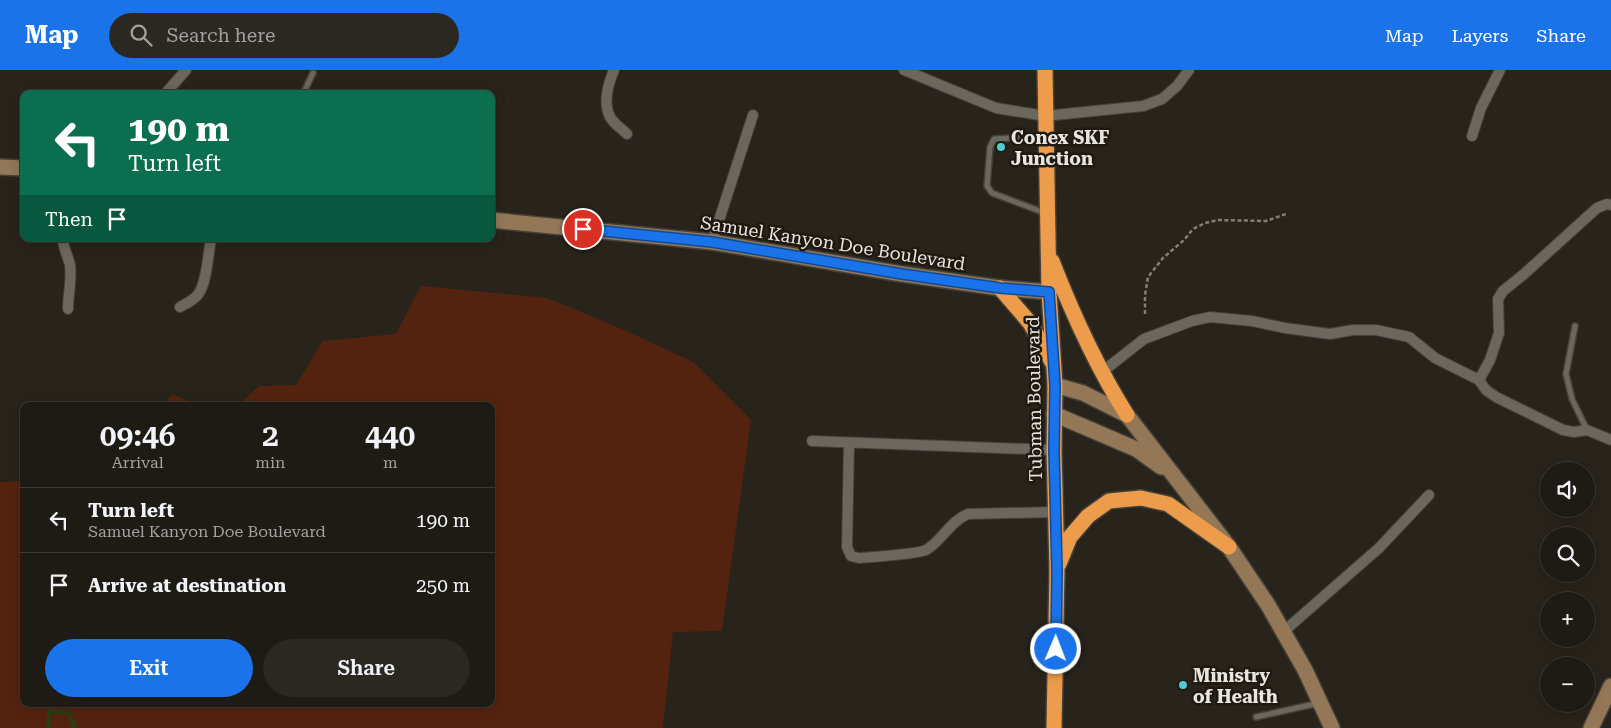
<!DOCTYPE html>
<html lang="en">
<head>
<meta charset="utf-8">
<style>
	body { margin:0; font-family:"Roboto Serif",serif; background:#2b2822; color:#f1f3f6; height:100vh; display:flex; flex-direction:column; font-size:19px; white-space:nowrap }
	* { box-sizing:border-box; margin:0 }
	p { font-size:16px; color:#a1a1a0 }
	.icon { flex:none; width:28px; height:28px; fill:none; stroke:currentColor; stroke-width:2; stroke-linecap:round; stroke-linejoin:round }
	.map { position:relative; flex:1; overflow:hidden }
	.side { position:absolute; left:20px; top:332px; width:475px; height:305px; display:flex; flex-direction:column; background:#1e1b14; border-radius:10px; box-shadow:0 2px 12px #0003,0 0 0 1px #3c3934 }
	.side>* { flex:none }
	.hud { position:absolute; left:20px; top:20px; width:475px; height:152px; border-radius:10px; box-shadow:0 2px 12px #0003,0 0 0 1px #3c3934; background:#0b6e4f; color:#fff; overflow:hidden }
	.buttons { position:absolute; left:1540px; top:392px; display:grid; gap:10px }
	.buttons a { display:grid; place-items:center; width:55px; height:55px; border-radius:50%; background:#1e1b14; box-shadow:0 2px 12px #0003,0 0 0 1px #3c3934; font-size:25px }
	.pin { position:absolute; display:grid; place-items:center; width:42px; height:42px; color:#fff; margin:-21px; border:2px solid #fff; border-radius:50%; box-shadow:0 1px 5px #0007 }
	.me { position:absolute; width:55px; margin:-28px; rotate:1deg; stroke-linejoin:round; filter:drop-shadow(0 0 4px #0008) }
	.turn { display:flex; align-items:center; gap:18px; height:105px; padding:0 25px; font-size:22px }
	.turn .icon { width:65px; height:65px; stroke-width:2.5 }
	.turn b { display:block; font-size:35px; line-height:42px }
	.then { display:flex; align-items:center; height:48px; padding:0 25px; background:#0003; gap:10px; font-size:19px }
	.eta { display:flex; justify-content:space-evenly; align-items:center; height:85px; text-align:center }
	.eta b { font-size:30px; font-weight:600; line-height:35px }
	.action { display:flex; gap:10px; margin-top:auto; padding:10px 25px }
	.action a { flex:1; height:58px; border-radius:30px; background:#1a73e8; color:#fff; font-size:20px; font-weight:600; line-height:58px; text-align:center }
	.action a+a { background:#2b2822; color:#f1f3f6 }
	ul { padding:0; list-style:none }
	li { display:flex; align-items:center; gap:15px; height:65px; padding:0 25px; border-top:1px solid #3c3934 }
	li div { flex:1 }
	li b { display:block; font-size:19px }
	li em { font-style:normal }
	header { display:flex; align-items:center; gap:30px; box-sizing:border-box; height:70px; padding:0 25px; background:#1a73e8; color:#fff }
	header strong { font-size:24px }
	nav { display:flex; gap:28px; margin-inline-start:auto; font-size:18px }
	.search { width:350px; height:45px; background:#2b2822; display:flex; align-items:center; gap:12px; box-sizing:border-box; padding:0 18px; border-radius:28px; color:#a1a1a0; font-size:19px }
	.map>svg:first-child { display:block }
</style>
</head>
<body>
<header>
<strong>Map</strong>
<div class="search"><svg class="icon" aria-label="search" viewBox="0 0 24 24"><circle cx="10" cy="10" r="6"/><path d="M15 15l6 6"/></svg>Search here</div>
<nav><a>Map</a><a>Layers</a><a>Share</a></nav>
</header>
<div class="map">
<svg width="1611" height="658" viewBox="0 0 1611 658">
	<rect width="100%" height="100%" fill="#28241b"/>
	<path fill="#54230f" d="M421 216 547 228 622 259 693 292 751 350 722 561 673 562 663 658H0V412L24 411V634H491V336H237L259 316 296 315 323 271 396 264Z
		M172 324 200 336H164Z"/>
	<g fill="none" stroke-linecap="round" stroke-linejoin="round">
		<path stroke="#2a3f12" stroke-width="4" d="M49 642H68L75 658
			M48 658 50 634"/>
		<g stroke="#454139" stroke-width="8">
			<path id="lane" d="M303 24 313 3
				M1045 66 994 69 990 77 987 116 992 123 1045 143
				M1575 256 1566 304 1572 329 1587 360
				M1256 647 1319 633"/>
		</g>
		<g stroke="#454139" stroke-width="12">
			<path id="street" d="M614 0C608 14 603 33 610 47 613 53 622 59 627 64
				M904 0 996 38 1045 46 1143 36 1162 29 1177 16 1189 0
				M165 24 186 0
				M1472 66 1481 38 1500 0
				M63 169C63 178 68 186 70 195 72 209 68 225 68 239
				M712 172 753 45
				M180 237C187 233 195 230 199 223 207 211 208 184 211 169
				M1102 302 1144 269 1192 251 1210 247 1252 251 1285 258 1330 264 1353 260H1376L1409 267 1435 288 1479 310 1486 320 1496 327 1563 360 1574 362 1587 360 1611 370
				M1479 310 1490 290 1499 263 1498 229 1503 221 1523 205 1597 138 1607 134 1611 135
				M812 371 1054 380
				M849 373 847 477 851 486 859 488C872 487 918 484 926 480 942 471 950 451 968 444L1055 442
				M1283 562 1379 478 1429 425"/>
		</g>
		<g stroke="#454139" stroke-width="18">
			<path id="secondary" d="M0 97 24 98
				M491 150 712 172 902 204 1000 218 1049 222
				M1055 315 1083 323 1127 345 1229 477 1268 535 1305 600 1332 658
				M1054 344 1136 379 1161 397
				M1591 658 1611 616"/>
		</g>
		<g stroke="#454139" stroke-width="18">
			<path id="highway" d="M1045 0 1049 222 1055 315 1054 380 1057 500 1054 658
				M1052 191C1073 245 1096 296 1127 345
				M1000 218 1030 253 1052 292
				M1059 494 1070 467 1088 446 1109 431 1141 428 1168 434 1229 477"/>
		</g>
		<path stroke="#827f77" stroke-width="2.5" stroke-dasharray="4 2.5" stroke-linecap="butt" d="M1145 244V225L1148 207 1163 188 1184 170 1193 159 1205 153 1218 150 1266 151 1286 144"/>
		<use href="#lane" stroke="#6c675c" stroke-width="5"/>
		<use href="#street" stroke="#6c675c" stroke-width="10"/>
		<use href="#secondary" stroke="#937757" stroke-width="15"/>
		<use href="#highway" stroke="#ed9c4b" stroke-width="15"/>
	</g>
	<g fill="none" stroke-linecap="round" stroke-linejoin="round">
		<g stroke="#114b97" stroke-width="12">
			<path id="route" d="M583 159 712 172 902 204 1000 218 1049 222 1055 315 1054 380 1057 500 1056 579"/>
		</g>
		<use href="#route" stroke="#1a73e8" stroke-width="9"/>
	</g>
	<g fill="#52ccd0" stroke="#1f1a11" stroke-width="2">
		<circle cx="1001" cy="77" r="5"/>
		<circle cx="1183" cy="615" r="5"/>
	</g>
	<g text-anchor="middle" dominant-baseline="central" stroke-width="5" stroke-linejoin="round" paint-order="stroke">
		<g font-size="18" font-weight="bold" fill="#e8e5df" stroke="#1f1a11" text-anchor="start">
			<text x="1011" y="67">Conex SKF<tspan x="1011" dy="21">Junction</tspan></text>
			<text x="1193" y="605">Ministry<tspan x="1193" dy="21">of Health</tspan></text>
		</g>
		<g font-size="18" fill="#e8e5df" stroke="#1f1a11">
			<text transform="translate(833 173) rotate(9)">Samuel Kanyon Doe Boulevard</text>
			<text transform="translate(1034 329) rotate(-91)">Tubman Boulevard</text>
		</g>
	</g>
</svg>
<div class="buttons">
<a><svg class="icon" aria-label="sound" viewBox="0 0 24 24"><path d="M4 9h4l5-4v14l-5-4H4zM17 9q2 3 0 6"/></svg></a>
<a><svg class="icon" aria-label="search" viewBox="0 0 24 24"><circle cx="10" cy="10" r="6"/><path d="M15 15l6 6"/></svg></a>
<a>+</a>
<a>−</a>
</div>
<div class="pin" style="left:583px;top:159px;background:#d93025"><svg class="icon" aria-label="arrive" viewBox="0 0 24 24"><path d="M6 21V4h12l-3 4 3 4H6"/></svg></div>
<svg class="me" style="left:1056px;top:579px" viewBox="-20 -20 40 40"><circle r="17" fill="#1a73e8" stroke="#fff" stroke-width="3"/><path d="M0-11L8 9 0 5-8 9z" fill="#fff"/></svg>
<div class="hud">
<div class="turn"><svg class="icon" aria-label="left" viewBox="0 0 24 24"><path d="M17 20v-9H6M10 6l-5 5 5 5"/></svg><div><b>190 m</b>Turn left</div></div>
<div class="then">Then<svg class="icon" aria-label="arrive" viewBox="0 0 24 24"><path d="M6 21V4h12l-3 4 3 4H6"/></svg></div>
</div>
<section class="side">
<div class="eta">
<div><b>09:46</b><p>Arrival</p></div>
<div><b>2</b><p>min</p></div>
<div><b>440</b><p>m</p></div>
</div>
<ul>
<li><svg class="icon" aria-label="left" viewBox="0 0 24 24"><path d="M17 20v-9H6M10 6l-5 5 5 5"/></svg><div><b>Turn left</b><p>Samuel Kanyon Doe Boulevard</p></div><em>190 m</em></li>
<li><svg class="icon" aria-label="arrive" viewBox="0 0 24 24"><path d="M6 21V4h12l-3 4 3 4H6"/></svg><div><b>Arrive at destination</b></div><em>250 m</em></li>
</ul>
<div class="action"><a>Exit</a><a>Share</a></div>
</section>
</div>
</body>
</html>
